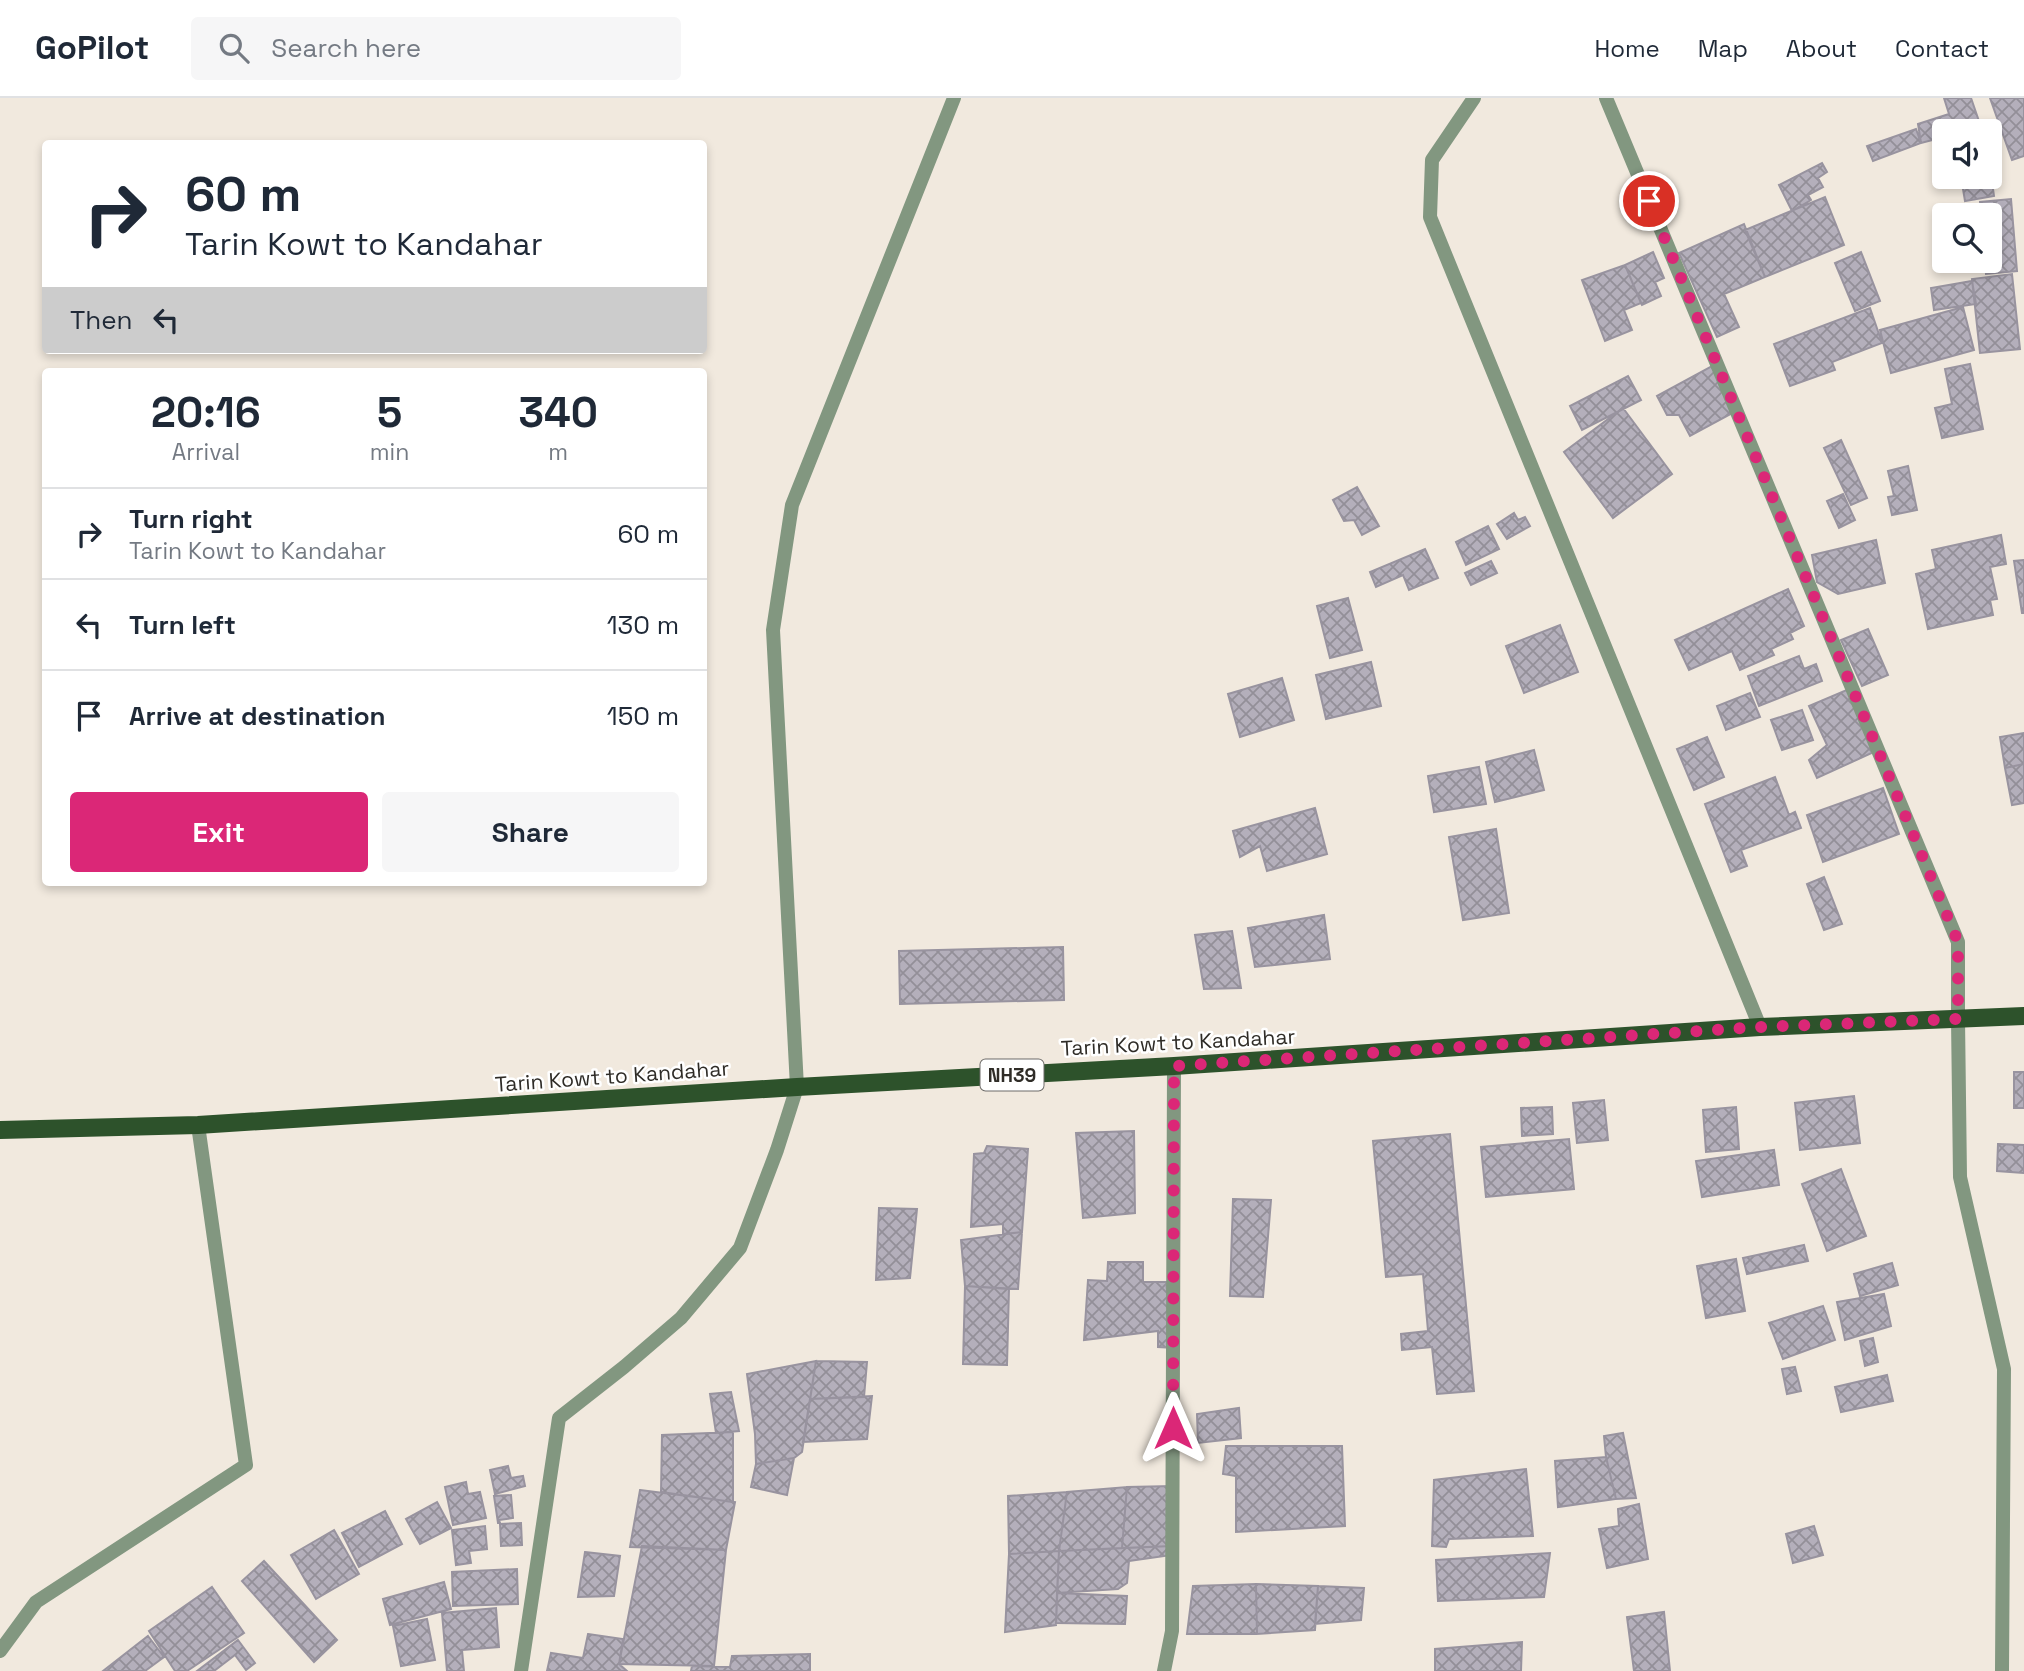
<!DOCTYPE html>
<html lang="en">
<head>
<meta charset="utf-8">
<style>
	body { margin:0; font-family:"Space Grotesk",sans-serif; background:#f6f6f7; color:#1f2937; height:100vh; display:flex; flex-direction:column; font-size:26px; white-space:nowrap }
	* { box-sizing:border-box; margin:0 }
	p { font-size:23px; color:#747a83 }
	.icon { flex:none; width:38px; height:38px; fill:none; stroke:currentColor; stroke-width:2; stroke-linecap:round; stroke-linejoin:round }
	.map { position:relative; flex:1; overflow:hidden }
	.side { position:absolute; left:42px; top:270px; width:665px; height:518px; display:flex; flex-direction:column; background:#fff; border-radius:7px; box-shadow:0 4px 10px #0003 }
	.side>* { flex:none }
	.hud { position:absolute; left:42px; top:42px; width:665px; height:214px; border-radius:7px; box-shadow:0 4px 10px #0003; background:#fff; color:#1f2937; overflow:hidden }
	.controls { position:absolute; left:1932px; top:21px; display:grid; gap:14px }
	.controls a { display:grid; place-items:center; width:70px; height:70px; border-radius:7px; background:#fff; box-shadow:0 4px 10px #0003; font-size:35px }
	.pin { position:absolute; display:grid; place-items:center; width:60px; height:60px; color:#fff; margin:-30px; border:4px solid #fff; border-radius:50%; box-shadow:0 2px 7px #0007 }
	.me { position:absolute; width:77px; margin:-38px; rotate:0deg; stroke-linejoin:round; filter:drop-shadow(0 0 5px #0008) }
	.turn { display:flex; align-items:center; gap:24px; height:147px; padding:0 28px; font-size:32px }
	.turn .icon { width:91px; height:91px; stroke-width:2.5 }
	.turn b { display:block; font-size:49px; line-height:60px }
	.then { display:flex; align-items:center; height:66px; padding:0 28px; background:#0003; gap:14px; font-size:26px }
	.eta { display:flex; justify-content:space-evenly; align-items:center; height:119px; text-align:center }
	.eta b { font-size:42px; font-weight:700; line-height:49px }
	.button { display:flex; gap:14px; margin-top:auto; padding:14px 28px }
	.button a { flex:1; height:80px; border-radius:7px; background:#db2777; color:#fff; font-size:28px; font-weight:700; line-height:80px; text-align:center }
	.button a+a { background:#f6f6f7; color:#1f2937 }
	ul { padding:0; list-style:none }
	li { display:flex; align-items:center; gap:21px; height:91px; padding:0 28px; border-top:2px solid #e0e1e3 }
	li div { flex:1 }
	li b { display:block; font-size:26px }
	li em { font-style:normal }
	header { display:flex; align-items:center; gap:42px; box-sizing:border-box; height:98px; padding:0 35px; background:#fff; border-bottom:2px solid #e0e1e3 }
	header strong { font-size:33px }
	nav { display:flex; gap:38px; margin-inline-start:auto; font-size:24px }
	.search { width:490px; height:63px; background:#f6f6f7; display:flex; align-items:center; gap:18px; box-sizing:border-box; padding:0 24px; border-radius:7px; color:#747a83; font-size:26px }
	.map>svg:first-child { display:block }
</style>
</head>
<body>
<header>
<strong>GoPilot</strong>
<div class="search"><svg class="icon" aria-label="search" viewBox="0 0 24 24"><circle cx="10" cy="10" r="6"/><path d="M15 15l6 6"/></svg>Search here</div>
<nav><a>Home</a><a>Map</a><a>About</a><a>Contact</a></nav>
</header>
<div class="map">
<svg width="2024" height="1573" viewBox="0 0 2024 1573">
	<defs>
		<pattern id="building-cross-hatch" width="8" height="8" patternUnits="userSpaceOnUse" patternTransform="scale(1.75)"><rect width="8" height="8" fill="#b4afbb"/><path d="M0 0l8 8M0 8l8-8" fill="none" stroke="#938f98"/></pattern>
	</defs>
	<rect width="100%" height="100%" fill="#f1e9de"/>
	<path fill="url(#building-cross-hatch)" stroke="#98939f" stroke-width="2" d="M1944 0H1971L1981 29 1965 33H1944V39L1921 45 1918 26 1949 16Z
		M1990 0H2024V58L2012 62Z
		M1916 31 1921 45 1873 63 1867 48Z
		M1822 65 1827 74 1818 80 1823 89 1808 97 1811 102 1792 113 1779 87Z
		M1990 70 1994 98 1965 103 1961 79H1990Z
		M1825 99 1844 147 1765 179 1745 132Z
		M2011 101 2017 173 1986 176 1985 163H1990V117H1981L1980 104Z
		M1744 126 1765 179 1724 196 1739 229 1717 239 1679 155Z
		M1653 154 1664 180 1655 184 1661 198 1642 207 1625 167Z
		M1861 154 1880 203 1855 213 1835 165Z
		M1625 167 1641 205 1624 212 1632 232 1605 243 1582 182Z
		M2012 176 2020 251 1980 255 1972 181Z
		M1972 183 1976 206 1934 212 1931 190Z
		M1963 209 1974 252 1891 275 1880 232Z
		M1870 210 1882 245 1832 264 1835 272 1790 288 1774 246Z
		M1970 266 1983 331 1942 340 1935 310 1952 306 1945 271Z
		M1712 268 1736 313 1690 338 1679 317H1667L1657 298Z
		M1628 278 1641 302 1582 332 1570 308Z
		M1623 310 1672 376 1613 420 1564 354Z
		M1841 342 1867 400 1851 407 1824 350Z
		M1908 368 1917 412 1892 417 1888 399 1894 398 1888 373Z
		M1357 389 1379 428 1362 437 1354 422 1344 423 1333 402Z
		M1843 396 1855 422 1839 430 1827 403Z
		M1514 415 1518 422 1525 419 1530 428 1507 441 1497 426Z
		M1488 428 1499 451 1466 467 1456 444Z
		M2001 437 2006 466 1990 469 1997 501 1990 502 1993 517 1928 531 1916 476 1936 471 1932 452Z
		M1876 442 1885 485 1838 496 1817 484 1812 457Z
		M1425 451 1438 480 1409 492 1403 477 1376 489 1370 474Z
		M2024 462V515H2022L2014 463Z
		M1491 463 1497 475 1471 487 1465 475Z
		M1788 491 1804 528 1790 535 1793 541 1771 551 1774 557 1740 572 1732 553 1689 572 1675 542Z
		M1348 500 1362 552 1330 560 1317 508Z
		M1560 527 1578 574 1524 595 1506 548Z
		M1868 531 1888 577 1862 588 1841 542Z
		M1799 558 1804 571 1816 566 1822 583 1759 608 1748 578Z
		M1371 564 1381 608 1326 621 1316 577Z
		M1282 580 1294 622 1240 639 1228 596Z
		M1849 591 1876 653 1817 680 1809 662 1827 647 1809 608Z
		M1750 595 1760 619 1726 632 1717 608Z
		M1802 612 1813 642 1782 652 1771 622Z
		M2024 635V666L2005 670 2000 639Z
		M1707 639 1724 679 1694 692 1677 651Z
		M1534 652 1544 692 1495 704 1486 664Z
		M2024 666V705L2012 707 2005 670Z
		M1479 669 1486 706 1434 714 1428 678Z
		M1775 679 1789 717 1795 714 1801 730 1741 752 1747 768 1731 774 1705 706Z
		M1883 690 1899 736 1823 764 1807 717Z
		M1315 710 1327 756 1267 773 1260 748 1240 759 1233 733Z
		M1496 731 1509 815 1463 822 1449 739Z
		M1824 779 1842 826 1824 832 1807 786Z
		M1324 817 1330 861 1255 869 1248 830Z
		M1232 833 1241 890 1204 891 1195 837Z
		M1063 849 1064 902 900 906 899 853Z
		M2014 974H2024V1010H2014Z
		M1854 998 1860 1045 1800 1052 1795 1005Z
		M1604 1002 1608 1042 1577 1045 1573 1005Z
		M1552 1009 1553 1036 1522 1038 1521 1010Z
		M1736 1009 1739 1051 1706 1054 1703 1012Z
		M1134 1033 1135 1115 1083 1120 1076 1035Z
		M1450 1036 1474 1293 1437 1296 1432 1249 1402 1252 1401 1236 1428 1233 1423 1176 1386 1179 1373 1043Z
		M1569 1041 1574 1091 1486 1099 1481 1049Z
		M1998 1046 2024 1047V1075L1997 1073Z
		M987 1048 1028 1051 1022 1134 1003 1136V1126L971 1129 974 1056 984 1055Z
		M1774 1052 1779 1087 1702 1099 1696 1063Z
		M1841 1071 1866 1138 1827 1153 1802 1086Z
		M1233 1101 1271 1102 1263 1199 1230 1198Z
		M879 1110 917 1111 910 1180 876 1182Z
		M1022 1134 1018 1191 965 1188 961 1142Z
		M1804 1147 1808 1163 1747 1176 1743 1160Z
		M1736 1161 1745 1213 1706 1220 1697 1168Z
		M1108 1164H1143V1184H1166L1174 1250 1158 1249V1233L1084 1242 1088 1182 1107 1183Z
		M1892 1165 1898 1187 1860 1198 1854 1176Z
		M965 1188 1009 1191 1007 1267 963 1266Z
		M1884 1196 1891 1228 1845 1242 1837 1204Z
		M1823 1208 1835 1242 1783 1261 1769 1225Z
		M1873 1240 1878 1264 1865 1268 1860 1243Z
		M816 1263 802 1354 794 1360 756 1366 755 1336 747 1276Z
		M816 1263 867 1264 864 1299 810 1301Z
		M1795 1269 1801 1293 1787 1296 1782 1271Z
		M1887 1277 1893 1303 1841 1314 1835 1289Z
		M731 1294 739 1333 716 1335 710 1296Z
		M872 1298 867 1341 803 1344 810 1301Z
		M1239 1310 1241 1340 1198 1345 1197 1316Z
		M733 1334V1404L661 1394 662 1337Z
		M1623 1335 1636 1400 1616 1401 1606 1359 1604 1338Z
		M1226 1348H1342L1345 1428 1236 1434V1378L1223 1376Z
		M1606 1359 1616 1401 1558 1409 1555 1363Z
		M794 1360 787 1397 751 1389 756 1366Z
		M508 1368 511 1380 523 1378 525 1388 495 1396 490 1372Z
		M1526 1371 1533 1438 1449 1441 1446 1449 1432 1448 1434 1382Z
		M466 1384 468 1396 480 1394 486 1420 453 1427 445 1389Z
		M1173 1388 1172 1448 1122 1450 1127 1389Z
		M1127 1389 1122 1450 1059 1453 1067 1394Z
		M640 1392 735 1404 726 1452 630 1449Z
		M1067 1394 1059 1453 1009 1456 1008 1398Z
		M511 1397 513 1420 499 1422 500 1425H498L494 1398Z
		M437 1404 451 1430 420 1446 406 1421Z
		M1639 1406 1648 1461 1607 1470 1599 1431 1619 1428 1618 1411Z
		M385 1413 402 1446 359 1469 342 1435Z
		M521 1425 522 1447 501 1448 500 1426Z
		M485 1428 487 1451 469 1453 471 1465 456 1467 452 1432Z
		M1814 1428 1823 1457 1793 1465 1786 1436Z
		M334 1432 359 1476 316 1501 291 1457Z
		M642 1448 726 1452 714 1568 619 1566Z
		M1172 1448V1457L1129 1463 1127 1485 1118 1491 1057 1495 1059 1453Z
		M1059 1453 1056 1527 1005 1534 1009 1456Z
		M585 1454 620 1458 614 1498 578 1499Z
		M1550 1455 1544 1499 1438 1503 1436 1462Z
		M264 1463 337 1542 314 1564 242 1483Z
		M517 1471 518 1506 453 1508 452 1474Z
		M444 1484 451 1511 390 1527 383 1501Z
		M1256 1486 1257 1536H1187L1193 1488Z
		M1256 1486 1318 1488 1315 1532 1257 1536Z
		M1318 1488 1364 1490 1361 1522 1315 1526Z
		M212 1489 244 1535 187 1573H175L149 1533Z
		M1057 1495 1127 1498 1125 1526 1056 1525Z
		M496 1510 499 1549 462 1552 464 1573H447L442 1515Z
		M1664 1514 1670 1573H1634L1627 1519Z
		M427 1521 435 1562 401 1568 393 1528Z
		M588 1536 623 1541 619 1566 627 1573H547L551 1555 583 1560Z
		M148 1538 164 1559 145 1573H103Z
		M238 1542 255 1565 246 1572 235 1557 214 1573H197Z
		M1522 1544 1521 1573H1435V1551Z
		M810 1556V1573H691L692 1568 730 1569 732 1558Z"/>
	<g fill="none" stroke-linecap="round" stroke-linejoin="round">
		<path stroke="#829780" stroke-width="14" d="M1474 0 1432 62 1430 119 1760 929
			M1606 0 1958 844V921
			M0 1553 36 1504 246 1367 198 1027
			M521 1573 559 1320 624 1269 681 1220 740 1150 777 1052 797 989
			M1164 1573 1172 1533 1174 968"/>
		<path stroke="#829780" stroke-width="14" d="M1958 921 1960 1079 2004 1271 2002 1573
			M797 989 773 532 792 407 954 0"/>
		<path stroke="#2d522b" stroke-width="18" d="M0 1032 198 1027 797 989 1174 968 1760 929 2024 918"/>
	</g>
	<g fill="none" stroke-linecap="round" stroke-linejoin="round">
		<path stroke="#db2777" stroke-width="12" stroke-dasharray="0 21.6" d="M1173 1330 1174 968 1760 929 1958 921V844L1649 103"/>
	</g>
	<g text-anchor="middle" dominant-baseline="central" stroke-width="5" stroke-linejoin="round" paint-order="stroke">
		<rect fill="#fff" stroke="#6d6b68" stroke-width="2" x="980.5" y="961.5" width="63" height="31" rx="5"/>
		<g font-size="19" font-weight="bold" fill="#2f2c27">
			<text x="1012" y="977">NH39</text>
		</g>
		<g font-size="21" fill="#2f2c27" stroke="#fff">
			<text transform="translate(1178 944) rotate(-3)">Tarin Kowt to Kandahar</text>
			<text transform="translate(612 978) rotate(-4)">Tarin Kowt to Kandahar</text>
		</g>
	</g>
</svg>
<div class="controls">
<a><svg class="icon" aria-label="sound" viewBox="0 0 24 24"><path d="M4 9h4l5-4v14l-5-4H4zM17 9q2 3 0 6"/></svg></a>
<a><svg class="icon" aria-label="search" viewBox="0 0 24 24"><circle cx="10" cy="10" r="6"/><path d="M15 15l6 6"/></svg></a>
</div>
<div class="pin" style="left:1649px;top:103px;background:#d93025"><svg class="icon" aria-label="arrive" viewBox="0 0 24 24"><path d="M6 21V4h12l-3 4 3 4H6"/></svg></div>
<svg class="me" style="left:1173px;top:1330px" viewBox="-20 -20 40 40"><path d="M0-17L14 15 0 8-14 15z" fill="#db2777" stroke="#fff" stroke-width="4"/></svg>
<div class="hud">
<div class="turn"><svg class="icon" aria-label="right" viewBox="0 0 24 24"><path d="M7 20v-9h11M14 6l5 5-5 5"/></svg><div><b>60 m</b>Tarin Kowt to Kandahar</div></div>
<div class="then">Then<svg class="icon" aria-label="left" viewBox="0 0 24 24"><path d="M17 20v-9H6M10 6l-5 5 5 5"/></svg></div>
</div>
<section class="side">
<div class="eta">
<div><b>20:16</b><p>Arrival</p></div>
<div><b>5</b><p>min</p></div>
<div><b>340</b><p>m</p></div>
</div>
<ul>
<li><svg class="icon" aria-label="right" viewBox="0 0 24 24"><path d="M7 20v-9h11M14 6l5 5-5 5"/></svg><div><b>Turn right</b><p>Tarin Kowt to Kandahar</p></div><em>60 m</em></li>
<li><svg class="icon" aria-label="left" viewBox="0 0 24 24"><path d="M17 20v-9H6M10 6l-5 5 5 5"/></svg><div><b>Turn left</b></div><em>130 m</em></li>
<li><svg class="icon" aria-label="arrive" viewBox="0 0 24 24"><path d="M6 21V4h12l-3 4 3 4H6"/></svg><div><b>Arrive at destination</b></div><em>150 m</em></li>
</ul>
<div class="button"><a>Exit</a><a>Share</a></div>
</section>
</div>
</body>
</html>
